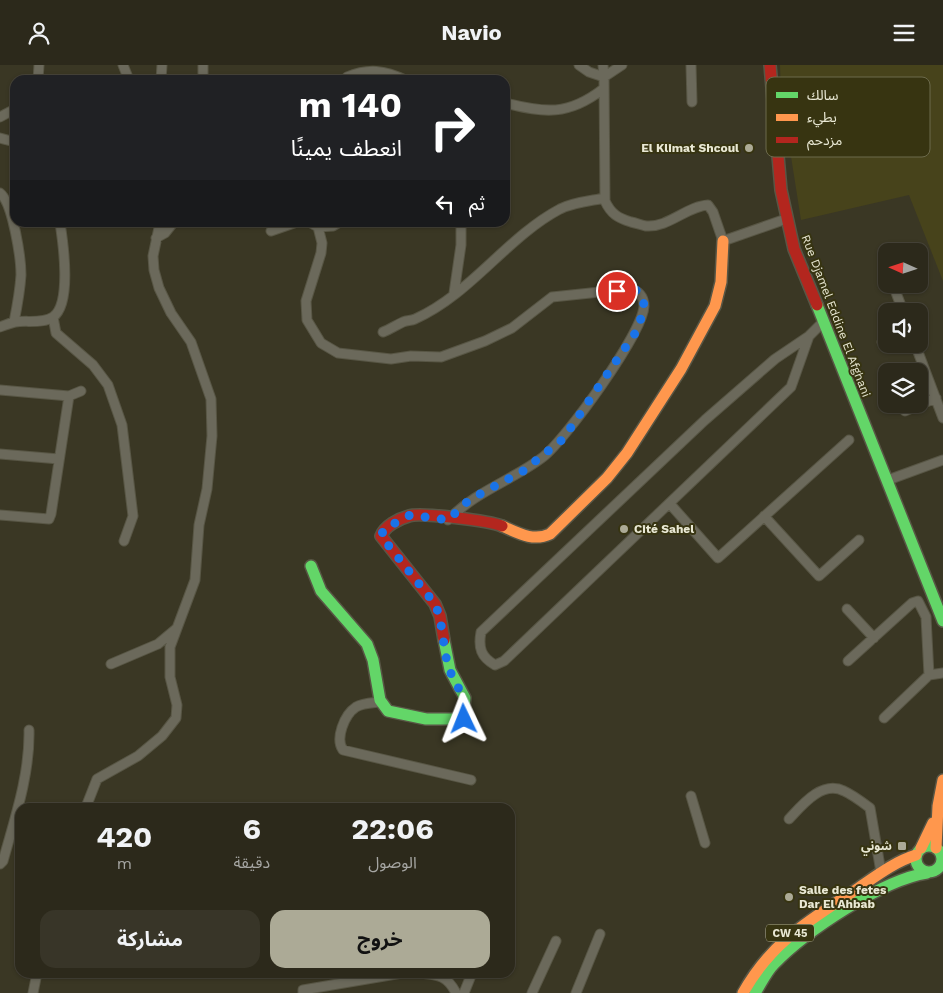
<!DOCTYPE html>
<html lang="ar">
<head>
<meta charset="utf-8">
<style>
	body { margin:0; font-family:"Work Sans","Noto Sans Arabic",sans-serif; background:#383528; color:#f1f3f6; direction:rtl; height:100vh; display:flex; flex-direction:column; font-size:19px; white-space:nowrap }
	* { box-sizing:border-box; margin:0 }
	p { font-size:16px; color:#a6a6a3 }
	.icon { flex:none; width:28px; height:28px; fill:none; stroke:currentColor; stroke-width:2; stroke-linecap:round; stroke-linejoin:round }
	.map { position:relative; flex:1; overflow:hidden; direction:ltr }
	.side { position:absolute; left:15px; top:738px; width:500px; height:175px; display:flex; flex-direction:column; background:#2c291b; border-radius:15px; box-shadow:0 1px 4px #0004,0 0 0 1px #48453a; direction:rtl }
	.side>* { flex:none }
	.banner { position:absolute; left:10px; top:10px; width:500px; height:152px; border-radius:15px; box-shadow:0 1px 4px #0004,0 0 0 1px #48453a; direction:rtl; background:#202124; color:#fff; overflow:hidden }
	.needle { width:32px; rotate:273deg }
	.controls { position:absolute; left:878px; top:178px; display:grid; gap:10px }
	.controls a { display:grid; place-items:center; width:50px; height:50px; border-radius:10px; background:#2c291b; box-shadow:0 1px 4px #0004,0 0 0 1px #48453a; font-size:25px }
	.pin { position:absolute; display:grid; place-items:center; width:42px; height:42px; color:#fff; margin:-21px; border:2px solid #fff; border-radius:50%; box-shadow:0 1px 5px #0007 }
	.me { position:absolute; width:55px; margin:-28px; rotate:358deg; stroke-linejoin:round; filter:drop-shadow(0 0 4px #0008) }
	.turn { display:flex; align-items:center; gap:18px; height:105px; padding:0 25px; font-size:22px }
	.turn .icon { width:65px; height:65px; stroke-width:2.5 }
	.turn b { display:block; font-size:35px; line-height:42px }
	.then { display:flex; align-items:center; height:48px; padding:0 25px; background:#0003; gap:10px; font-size:19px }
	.eta { display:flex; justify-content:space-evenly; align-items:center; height:85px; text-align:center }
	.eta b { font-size:30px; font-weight:700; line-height:35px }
	.action { display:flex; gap:10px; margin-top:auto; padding:10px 25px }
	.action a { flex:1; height:58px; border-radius:15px; background:#acaa96; color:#111; font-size:20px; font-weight:700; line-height:58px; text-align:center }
	.action a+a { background:#383528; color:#f1f3f6 }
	header { display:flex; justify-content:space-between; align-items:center; height:65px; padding:0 25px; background:#2c291b; font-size:22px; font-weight:700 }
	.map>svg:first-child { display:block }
</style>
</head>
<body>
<header><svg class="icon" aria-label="menu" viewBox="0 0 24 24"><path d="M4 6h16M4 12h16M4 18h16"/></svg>Navio<svg class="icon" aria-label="person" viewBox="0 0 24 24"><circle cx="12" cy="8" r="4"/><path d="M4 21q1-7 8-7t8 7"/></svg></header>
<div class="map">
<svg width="943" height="928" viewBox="0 0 943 928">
	<rect width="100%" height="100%" fill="#3a3724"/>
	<path fill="#47431b" d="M780 0H943V216L909 130 801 155 781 28Z"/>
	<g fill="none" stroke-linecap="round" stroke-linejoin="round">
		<g stroke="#585645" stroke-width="11">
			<path id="street" d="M123 0 129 15
				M203 0V15
				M579 0 589 7 604 12 605 136C611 149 618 153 631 157 636 158 641 160 646 161 668 163 687 141 708 140L713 147 723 176 786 154
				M603 0 604 12 622 0
				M691 0 692 37
				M347 12C368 3 385 5 405 15
				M38 15 39 0
				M161 15 162 0
				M505 38C545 48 568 51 603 24
				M0 52 15 44
				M0 73 15 77
				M0 128C13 138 21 194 21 210 20 226 17 242 14 257
				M311 158 318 162 322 178 321 188 306 236 307 255 321 278 338 288 391 294 411 291 441 292 485 276 512 263 552 232 629 224C638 225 644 231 644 241 643 268 566 374 543 392 513 415 476 426 448 455
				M318 162 333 161 338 158
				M271 166 294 158
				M156 173 165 168 173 158
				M895 225 903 246
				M454 228 461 180V158
				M53 252 56 268 93 300 108 320 122 360 133 451 124 476
				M0 262C5 260 10 258 15 257 26 255 43 259 53 252 72 239 63 177 60 158
				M383 267C391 264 396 260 403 257 407 255 411 256 415 254 471 229 507 172 560 144 574 137 590 136 605 133
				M809 271 791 322 504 596 495 600C481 592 478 583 481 567L705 355 775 294 809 271 822 258
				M882 277 886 276
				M915 279 943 353
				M0 325 69 331 51 449 49 454 0 450
				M69 331 81 326
				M905 346 936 333
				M0 389 59 394
				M888 415 943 395
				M670 439 718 493 849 375
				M764 451 819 511 859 475
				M847 544 874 573
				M848 596 912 538 918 536 926 552 929 610
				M111 599 158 579 176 564
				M380 637C372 638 363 638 356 642 344 650 335 674 343 685L471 715
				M884 653 929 610 943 608
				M691 731 705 778
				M86 742 97 714 138 691 162 671 176 653 177 640 170 612V582L195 515 199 460 207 424 212 371 211 334 191 277 171 248 159 223 154 205 153 191 160 158
				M789 754C802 740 822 715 844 726 853 730 862 737 870 743L881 807
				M0 799 3 796C15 753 30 709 29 665
				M419 908C438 910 447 910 456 928
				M33 928 37 908
				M303 928V925L402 908
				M464 928 472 908
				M532 928 556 876
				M576 928 600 869"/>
		</g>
		<g stroke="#585645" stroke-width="14">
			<path id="fast" d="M817 240 943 556
				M311 501 321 526 367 579 373 595 380 635 388 646 426 654H463L465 633 450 605 444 575
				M916 794a13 13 0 1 1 26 0a13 13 0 1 1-26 0Z
				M755 928C761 919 766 907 774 899 806 866 882 815 927 808"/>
		</g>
		<g stroke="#585645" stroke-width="14">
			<path id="slow" d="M502 461C518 468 533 477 550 469L607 413 627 388 681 304 715 241 721 217 723 176
				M921 783 933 758
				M936 783 938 741 943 715
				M743 928C771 877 810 855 857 824 876 811 894 797 916 790"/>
		</g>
		<g stroke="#585645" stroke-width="14">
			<path id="jam" d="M770 0 781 125 794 184 817 240
				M444 575 440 551 435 539 381 471C385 461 398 454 409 451 420 447 490 456 502 461"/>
		</g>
		<use href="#street" stroke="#6b695b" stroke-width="9"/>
		<use href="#fast" stroke="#63d668" stroke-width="11"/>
		<use href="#slow" stroke="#ff974d" stroke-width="11"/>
		<use href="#jam" stroke="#b3261e" stroke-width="11"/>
	</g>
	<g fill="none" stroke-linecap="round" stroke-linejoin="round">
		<path stroke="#1a73e8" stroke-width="9" stroke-dasharray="0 16.2" d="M464 654C468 630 456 624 449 603 442 582 444 560 435 539L381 471 384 464 410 450 448 455 469 435 523 406 563 374 638 264 644 242 643 232 636 225 617 226"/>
	</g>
	<g fill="#acaa96" stroke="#373411" stroke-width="2">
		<circle cx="749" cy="83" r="5"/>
		<circle cx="624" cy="464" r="5"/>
		<rect x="897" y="776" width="10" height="10" rx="2.5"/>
		<circle cx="789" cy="832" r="5"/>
	</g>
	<g text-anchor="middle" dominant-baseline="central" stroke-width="4" stroke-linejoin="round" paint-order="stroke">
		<rect fill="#373411" stroke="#b4b29a" stroke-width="1" x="766" y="859.5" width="48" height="17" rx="4"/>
		<g font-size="11" font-weight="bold" fill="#e9e8d4">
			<text x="790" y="868">CW 45</text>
		</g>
		<g font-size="12" font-weight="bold" fill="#e9e8d4" stroke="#373411" text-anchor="end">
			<text x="739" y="83">El Klimat Shcoul</text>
			<text x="634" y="464" text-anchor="start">Cité Sahel</text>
			<text x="892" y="781">شوني</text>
			<text x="799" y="825" text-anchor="start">Salle des fetes<tspan x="799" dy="14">Dar El Ahbab</tspan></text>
		</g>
		<g font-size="12" fill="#e9e8d4" stroke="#373411">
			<text transform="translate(836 251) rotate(69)">Rue Djamel Eddine El Afghani</text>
		</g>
	</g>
	<rect x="766" y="12" width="164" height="80" rx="8" fill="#373411" stroke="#6c6a4c" stroke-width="1"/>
	<rect x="776" y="27" width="22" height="6" fill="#63d668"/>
	<rect x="776" y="49" width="22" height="7" fill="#ff974d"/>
	<rect x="776" y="72" width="22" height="6" fill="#b3261e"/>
	<g font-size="14" fill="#e9e8d4">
		<text x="807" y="35">سالك</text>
		<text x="807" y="57">بطيء</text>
		<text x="807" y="80">مزدحم</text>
	</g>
</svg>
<div class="controls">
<a><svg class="needle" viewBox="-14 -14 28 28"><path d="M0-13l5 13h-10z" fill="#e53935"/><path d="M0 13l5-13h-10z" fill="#a6a6a3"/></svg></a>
<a><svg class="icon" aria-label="sound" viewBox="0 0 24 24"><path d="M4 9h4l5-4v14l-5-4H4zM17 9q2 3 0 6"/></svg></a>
<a><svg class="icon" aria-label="layers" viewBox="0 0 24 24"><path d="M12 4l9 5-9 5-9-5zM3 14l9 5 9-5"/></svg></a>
</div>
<div class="pin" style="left:617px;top:226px;background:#d93025"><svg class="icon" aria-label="arrive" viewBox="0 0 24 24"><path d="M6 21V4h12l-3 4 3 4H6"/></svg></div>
<svg class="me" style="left:464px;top:654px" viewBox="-20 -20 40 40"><path d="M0-17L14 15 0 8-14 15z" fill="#1a73e8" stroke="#fff" stroke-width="4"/></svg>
<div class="banner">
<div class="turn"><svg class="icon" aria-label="right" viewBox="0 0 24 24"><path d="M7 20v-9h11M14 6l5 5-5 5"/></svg><div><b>140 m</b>انعطف يمينًا</div></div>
<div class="then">ثم<svg class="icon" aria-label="left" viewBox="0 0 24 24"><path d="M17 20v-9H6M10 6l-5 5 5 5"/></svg></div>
</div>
<section class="side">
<div class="eta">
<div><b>22:06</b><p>الوصول</p></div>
<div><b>6</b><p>دقيقة</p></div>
<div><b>420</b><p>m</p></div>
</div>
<div class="action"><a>خروج</a><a>مشاركة</a></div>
</section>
</div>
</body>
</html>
